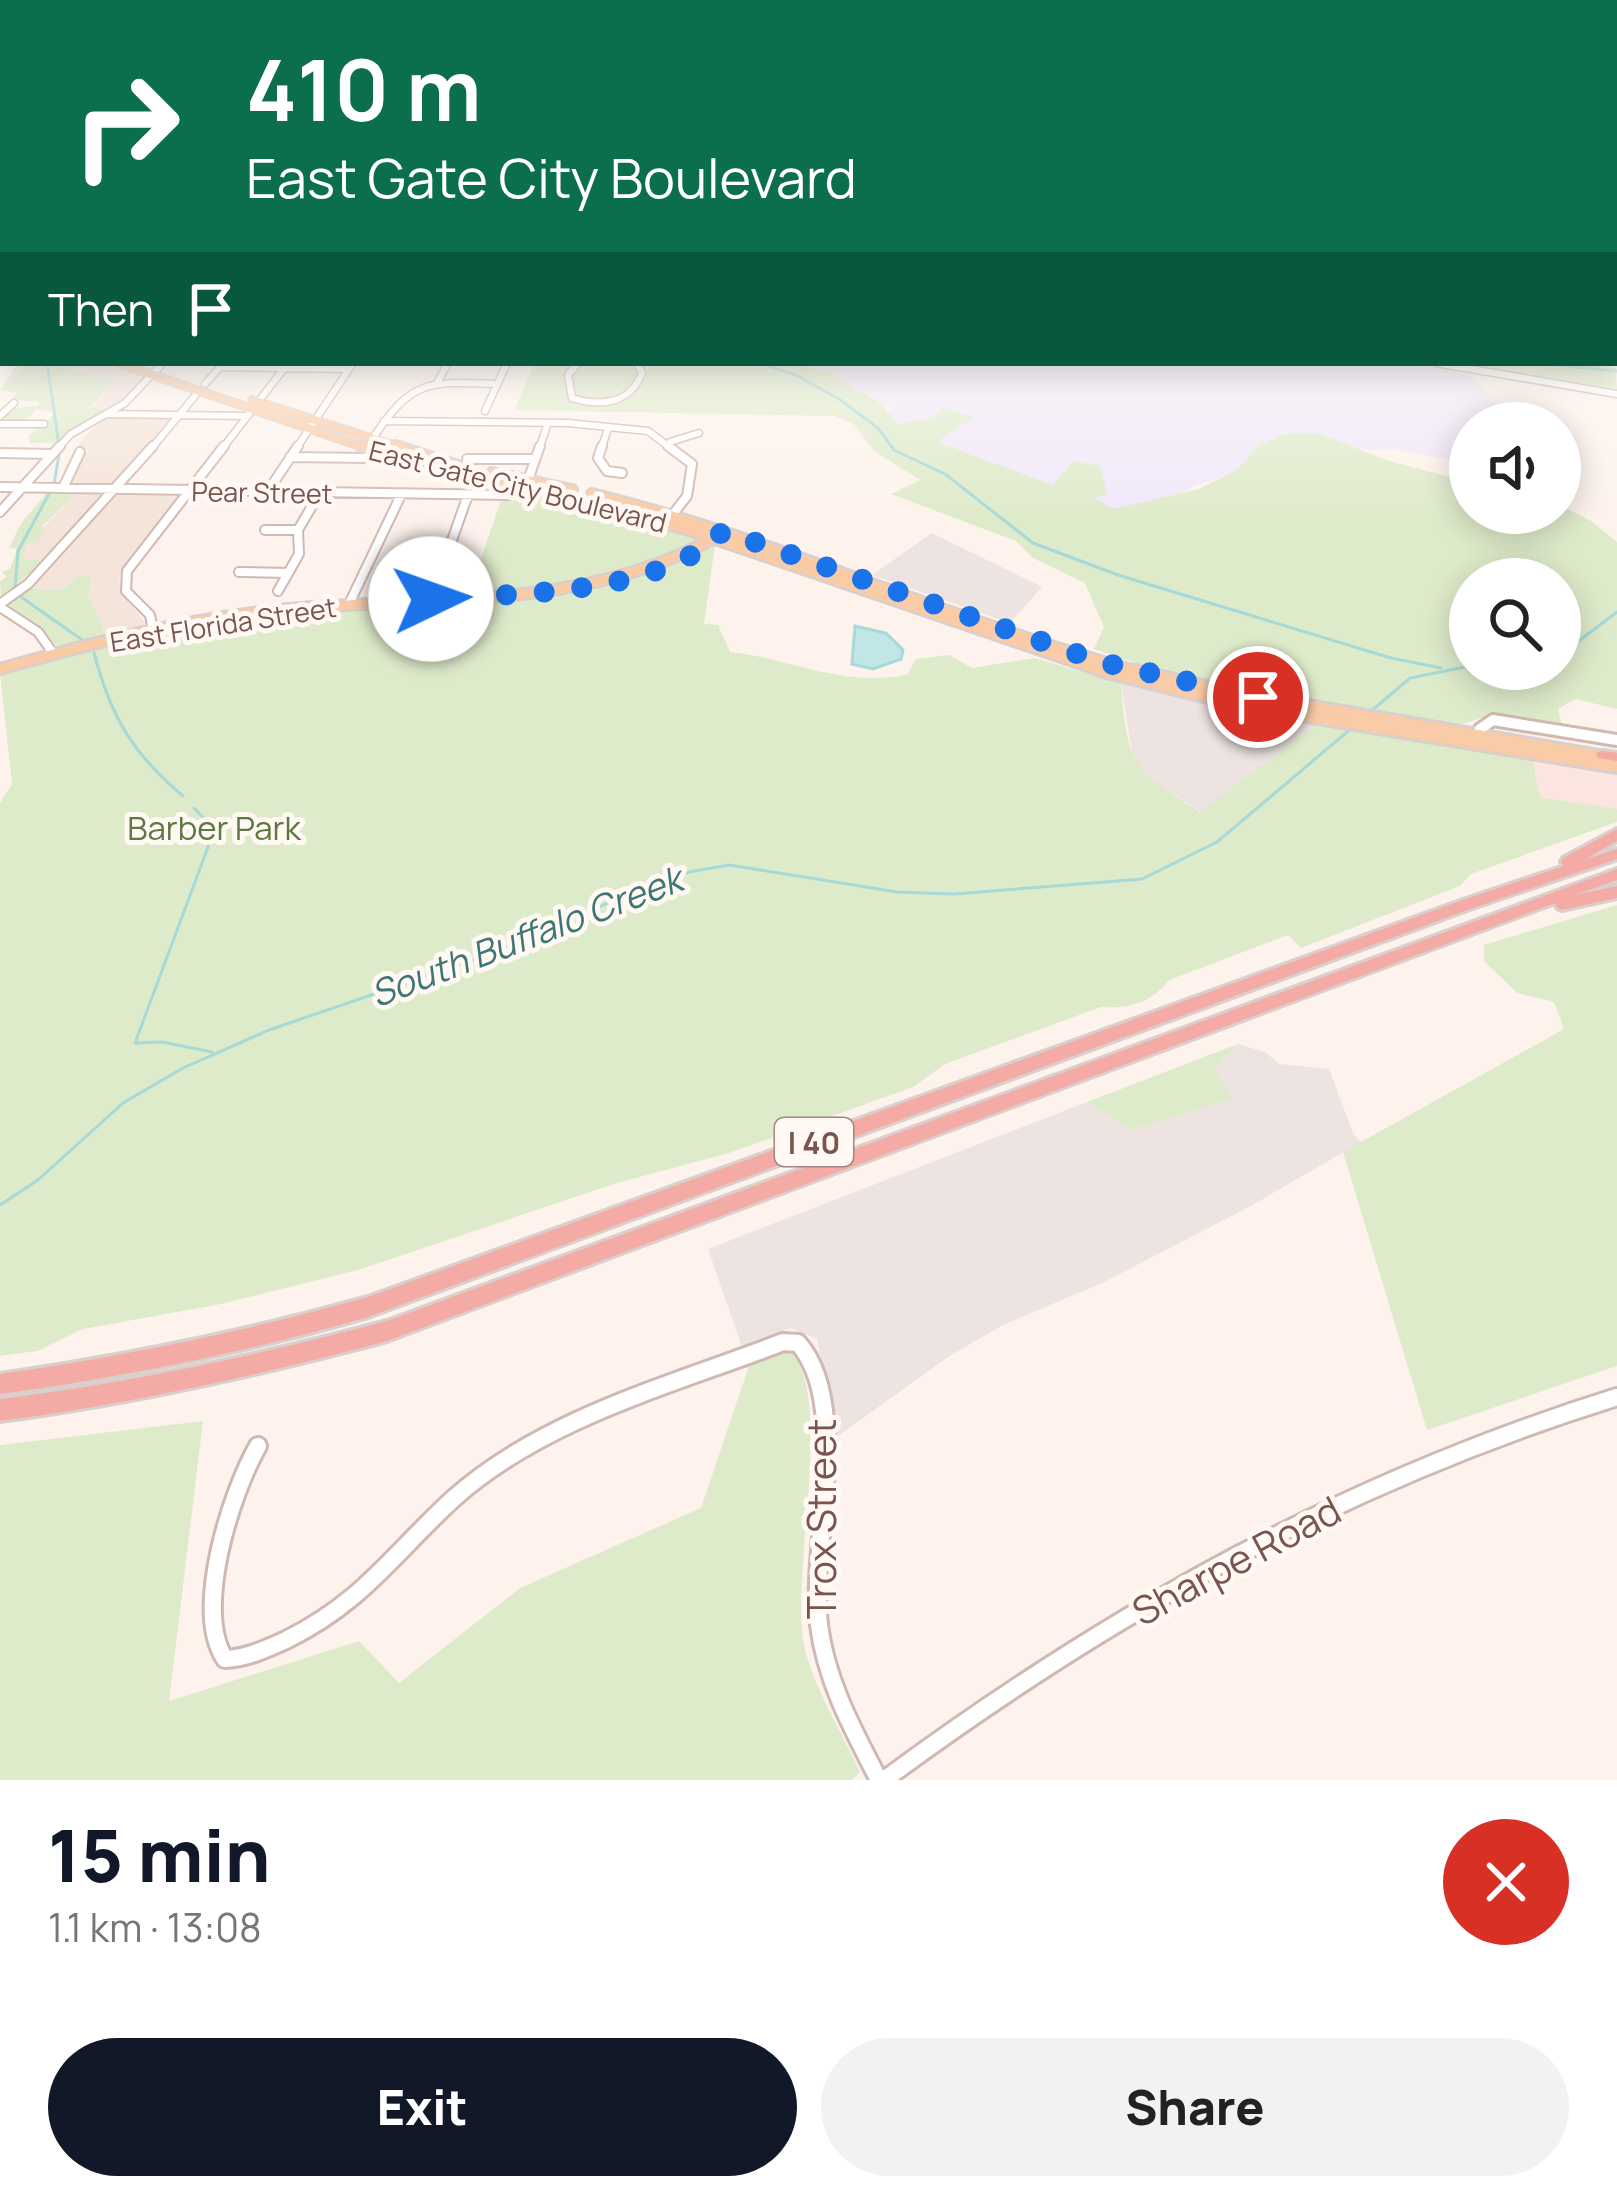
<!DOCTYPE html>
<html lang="en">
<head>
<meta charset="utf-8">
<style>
	body { margin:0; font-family:Manrope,sans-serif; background:#f2f2f2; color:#222; height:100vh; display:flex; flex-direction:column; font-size:45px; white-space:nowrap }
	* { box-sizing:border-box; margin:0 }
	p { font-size:39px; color:#767676 }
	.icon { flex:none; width:66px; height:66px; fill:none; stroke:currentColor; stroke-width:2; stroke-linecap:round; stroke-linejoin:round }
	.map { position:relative; height:1780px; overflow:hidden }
	.panel { display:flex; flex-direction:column; background:#fff; flex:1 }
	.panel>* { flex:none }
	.hud { position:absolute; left:0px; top:0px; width:1617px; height:366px; box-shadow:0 6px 30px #0003; background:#0b6e4f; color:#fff; overflow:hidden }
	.tools { position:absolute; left:1449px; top:402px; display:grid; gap:24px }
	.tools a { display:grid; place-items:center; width:132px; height:132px; border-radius:50%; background:#fff; box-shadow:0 6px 30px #0003; font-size:60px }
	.pin { position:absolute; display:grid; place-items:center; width:102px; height:102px; color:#fff; margin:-51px; border:6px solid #fff; border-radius:50%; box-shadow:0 3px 12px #0007 }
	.me { position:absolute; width:132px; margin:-66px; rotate:87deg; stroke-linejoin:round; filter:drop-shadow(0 0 9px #0008) }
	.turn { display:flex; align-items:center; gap:42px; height:252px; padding:0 48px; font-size:54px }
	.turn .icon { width:156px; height:156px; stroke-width:2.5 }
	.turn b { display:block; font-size:84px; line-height:102px }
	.then { display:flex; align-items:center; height:114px; padding:0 48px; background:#0003; gap:24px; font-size:45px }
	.round { display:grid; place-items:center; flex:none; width:126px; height:126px; border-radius:63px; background:#f2f2f2 }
	.summary { display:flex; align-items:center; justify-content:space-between; height:204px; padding:0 48px }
	h1 { font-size:72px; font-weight:800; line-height:90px; color:#111827 }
	.button { display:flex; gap:24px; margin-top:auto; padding:24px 48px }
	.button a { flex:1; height:138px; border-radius:72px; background:#111827; color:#fff; font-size:48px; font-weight:800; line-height:138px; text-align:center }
	.button a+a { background:#f2f2f2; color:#222 }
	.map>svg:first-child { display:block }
</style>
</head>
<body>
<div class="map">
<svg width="1617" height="1780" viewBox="0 0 1617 1780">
	<rect width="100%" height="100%" fill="#fdf3ec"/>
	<path fill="#f4e4da" d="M80 363H110L146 378 119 404 105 411 91 410 112 384 67 369Z
		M104 417 173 418 116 485H69L80 457 91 450 77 448 80 442Z
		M80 491 109 492 45 560 22 559 27 543Z
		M118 493H185L119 579 121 593 148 626 107 636 88 595 92 578 78 576 62 590 28 588Z"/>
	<path fill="#fce4e1" d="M1532 759 1617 771V809L1540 797Z"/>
	<path fill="#ede4e1" d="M932 533 1042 587 1010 623 872 575Z
		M1121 683 1209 704 1319 723 1201 812 1158 784 1133 760Z
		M1238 1044 1265 1052 1279 1064 1329 1069 1353 1133 1361 1142 1249 1207 1102 1283 1001 1326 948 1357 834 1439 817 1339 790 1328 743 1350 708 1249 1087 1102 1131 1130 1230 1099 1215 1069Z"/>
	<path fill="#f0e8fa" d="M792 363H1427L1465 369 1513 423H1470V464L1398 450 1343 449 1285 456 1196 485 1136 521 937 442 964 424 969 416 894 424 887 417 890 407 829 375 791 370Z"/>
	<path fill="#deebca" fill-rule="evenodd" d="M1614 360 1617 389 1465 365 1614 363Z
		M19 363H80L69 369 113 383 91 407 105 411 57 443H30L28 437 56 413 37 409 24 422 0 423 12 409 40 405 37 401H10L17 393 0 390Z
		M535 363H791L826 371 882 404 897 424 933 418 943 407 974 417 937 442 1053 485 1073 461 1100 466 1107 494 1094 498 1113 509 1199 489 1238 469 1258 446 1285 434 1318 433 1389 461 1470 482V513H1560V505L1591 521 1617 542V709L1575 699 1558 709 1562 726 1492 715 1458 725C1336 704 1210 693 1094 649L1104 627 1085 583 1033 558 1016 541 891 494 920 480 874 451 853 423 834 416 514 410ZM1470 579H1560V669H1470Z
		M48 491H80L42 526 45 531 38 541 27 544 22 559 45 560 1 598 0 581 7 577 1 572 10 569 17 549 9 548 20 525Z
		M523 491 652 520 703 539 701 545 572 587 469 594 502 497Z
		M715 545 704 624 718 625 730 652C795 659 839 687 907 675L916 659 949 655 972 668 1034 658 1121 683C1127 766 1133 768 1200 812L1319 723 1532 759 1540 797 1617 809V822L1471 874 1460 886 1301 948 1288 935 1169 980C1152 1003 1128 1009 1101 1007L945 1064 913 1087 729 1153 617 1183 358 1270 221 1304 83 1329 37 1351 0 1356V803L12 784 0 673C93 646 189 621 285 612 431 598 580 612 715 545Z
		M78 576 92 577 88 595 107 636 59 647 7 603 28 588 62 590Z
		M1617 905V1366L1427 1430 1343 1152 1564 1029 1554 1002 1517 993 1484 961V945Z
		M1238 1044 1215 1069 1231 1099 1131 1130 1087 1102Z
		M780 1352 792 1353C834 1403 790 1573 804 1645 813 1687 842 1732 860 1772L852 1780H0V1445L203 1421 169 1701 359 1641 399 1683 520 1588 701 1508 749 1366Z"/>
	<path fill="#c0e7e5" stroke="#a6d9d7" stroke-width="3" d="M855 626 886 633 903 650 901 659 873 669 852 664Z"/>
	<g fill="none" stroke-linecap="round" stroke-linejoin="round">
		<path stroke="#a6d9d7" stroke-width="3" d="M47 363 58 439
			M759 363 796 375 839 399 878 428 894 450 945 474 1033 543 1118 575 1391 658 1441 668
			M1534 363 1617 371
			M54 485 59 454
			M15 588 18 551 49 494
			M21 597 81 639
			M94 653C111 717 132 753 183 796
			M1560 655 1617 612
			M1490 669H1523
			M1369 713 1410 678 1470 666
			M194 808 210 825 208 847 135 1043 162 1042 212 1052
			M0 1205 38 1180 123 1103 183 1068 269 1030 491 954 672 875 729 865 897 892 954 894 1142 879 1217 842 1353 727"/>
		<g stroke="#d0b9b1" stroke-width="9">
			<path id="minor-far3" d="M578 363 568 375 572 398C601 407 630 404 642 373L637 363
				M1436 363 1617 394
				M220 367 349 369
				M437 383 448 363
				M205 384 221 366
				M258 402 286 366
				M485 411 507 363
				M108 414 248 416
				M0 416 14 403
				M384 421 568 423 648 431 672 449
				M0 424H44
				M371 441C411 380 426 381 496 384
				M670 442 699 433
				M57 449 71 434 125 403 163 363
				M151 449 199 391
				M222 449 253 409
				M296 449 353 363
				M539 449 548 423
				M601 449 608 429"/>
		</g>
		<g stroke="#d0b9b1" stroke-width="12">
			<path id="minor-far2" d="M602 446 598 458 607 471 622 473
				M668 446 692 464 687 496 673 514
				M0 453 51 454
				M290 457 368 458
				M467 459H534
				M0 487 510 495 528 480 540 446
				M63 488 80 452
				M268 491 298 446
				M0 512 60 446
				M265 530H298
				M239 572 288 573
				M278 591 299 554 298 530 319 494
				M431 599 468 495
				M0 604 28 584 153 446
				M349 604 401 495
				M0 607 38 632 53 653
				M153 630 150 615 126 591 127 571 224 446"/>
		</g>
		<g stroke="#d0b9b1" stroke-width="16">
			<path id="minor-far1" d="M1482 742 1480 729 1493 720 1617 740"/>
		</g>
		<g stroke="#d0b9b1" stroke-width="22">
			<path id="minor" d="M258 1446C231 1493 193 1611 225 1659 247 1658 266 1649 286 1640 363 1602 392 1555 453 1499 543 1418 672 1385 783 1342L798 1343C852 1404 810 1546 819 1625 826 1681 853 1730 879 1780
				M884 1780C1113 1611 1345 1482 1617 1397"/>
		</g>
		<g stroke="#d9cfcd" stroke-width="10">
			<path id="major-far2" d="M118 363 369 449
				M252 400 405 449"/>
		</g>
		<g stroke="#d9cfcd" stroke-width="14">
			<path id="major-far1" d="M361 446 686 529 1111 674
				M395 446 461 467
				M492 473 572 490
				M592 494C782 541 959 625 1147 674
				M0 669C88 644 178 621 270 611 423 594 579 614 718 536"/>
		</g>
		<g stroke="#d9cfcd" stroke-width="16">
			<path id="major" d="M1103 671 1244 706 1617 767
				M1136 671 1238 694 1617 759"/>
		</g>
		<g stroke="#d9cfcd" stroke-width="6">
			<path id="highway" d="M1603 751 1617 753V761L1598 758 1596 755 1598 752Z
				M1617 829V841L1584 860 1617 849V859L1470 909 368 1317C247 1352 125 1377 0 1394V1374C125 1356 247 1331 368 1297L1460 901 1564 866 1561 862 1563 858Z
				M1617 869V880L1575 895 1617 886V898L1562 910 1557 908 1555 903 387 1341C259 1375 131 1404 0 1421V1399C131 1383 259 1355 387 1321Z"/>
		</g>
		<use href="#minor-far3" stroke="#fff" stroke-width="6"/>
		<use href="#minor-far2" stroke="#fff" stroke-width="8"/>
		<use href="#minor-far1" stroke="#fff" stroke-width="10"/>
		<use href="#minor" stroke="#fff" stroke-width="16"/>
		<use href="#major-far2" stroke="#f9cba7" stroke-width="8"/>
		<use href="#major-far1" stroke="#f9cba7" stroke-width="9"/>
		<use href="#major" stroke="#f9cba7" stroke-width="10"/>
		<use href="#highway" fill="#f5aba5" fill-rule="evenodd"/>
	</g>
	<linearGradient id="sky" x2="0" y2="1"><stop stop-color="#98c8e7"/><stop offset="0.52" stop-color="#fefaf6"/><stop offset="1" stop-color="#fefaf6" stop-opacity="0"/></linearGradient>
	<rect width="1617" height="520" fill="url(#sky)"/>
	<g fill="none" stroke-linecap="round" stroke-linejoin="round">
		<path stroke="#1a73e8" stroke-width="21" stroke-dasharray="0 37.8" d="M431 599C515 593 661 596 723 531L1101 662 1258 697"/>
	</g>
	<g text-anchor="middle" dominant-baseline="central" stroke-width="10" stroke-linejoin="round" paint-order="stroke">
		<g font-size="27" fill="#79554e" stroke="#fff8f3">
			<text transform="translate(518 486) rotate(14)">East Gate City Boulevard</text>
			<text transform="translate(262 492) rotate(1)">Pear Street</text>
			<text transform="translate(223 624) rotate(-9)">East Florida Street</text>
		</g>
		<rect fill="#fff8f3" stroke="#a18680" stroke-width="3" x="775" y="1118" width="78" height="48" rx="9"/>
		<g font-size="30" font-weight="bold" fill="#79554e">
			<text x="814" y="1142">I 40</text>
		</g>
		<g font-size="33" fill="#5d7842" stroke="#fff8f3">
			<text x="214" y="827">Barber Park</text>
		</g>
		<g font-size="36" font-style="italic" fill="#3e7674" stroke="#fff8f3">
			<text transform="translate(526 936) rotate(-21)">South Buffalo Creek</text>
		</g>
		<g font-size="39" fill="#79554e" stroke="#fff8f3">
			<text transform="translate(821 1519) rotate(-90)">Trox Street</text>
			<text transform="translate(1236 1560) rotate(-28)">Sharpe Road</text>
		</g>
	</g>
</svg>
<div class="tools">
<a><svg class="icon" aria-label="sound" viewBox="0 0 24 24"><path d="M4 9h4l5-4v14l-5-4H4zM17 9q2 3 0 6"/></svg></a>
<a><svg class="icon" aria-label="search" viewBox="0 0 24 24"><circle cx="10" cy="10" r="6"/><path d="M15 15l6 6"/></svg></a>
</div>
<div class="pin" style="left:1258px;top:697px;background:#d93025"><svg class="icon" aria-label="arrive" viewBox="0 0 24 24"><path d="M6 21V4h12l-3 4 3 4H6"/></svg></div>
<svg class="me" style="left:431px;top:599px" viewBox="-20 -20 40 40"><circle r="19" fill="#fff"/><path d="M0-13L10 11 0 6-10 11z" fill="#1a73e8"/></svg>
<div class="hud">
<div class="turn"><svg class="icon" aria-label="right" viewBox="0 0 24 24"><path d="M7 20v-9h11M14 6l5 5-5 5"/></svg><div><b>410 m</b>East Gate City Boulevard</div></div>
<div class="then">Then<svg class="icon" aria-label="arrive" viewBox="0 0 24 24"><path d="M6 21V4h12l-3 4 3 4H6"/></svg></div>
</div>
</div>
<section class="panel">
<div class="summary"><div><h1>15 min</h1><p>1.1 km · 13:08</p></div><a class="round" style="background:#d93025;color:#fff"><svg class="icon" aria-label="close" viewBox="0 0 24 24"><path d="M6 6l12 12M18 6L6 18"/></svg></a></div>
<div class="button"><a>Exit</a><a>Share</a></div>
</section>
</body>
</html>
